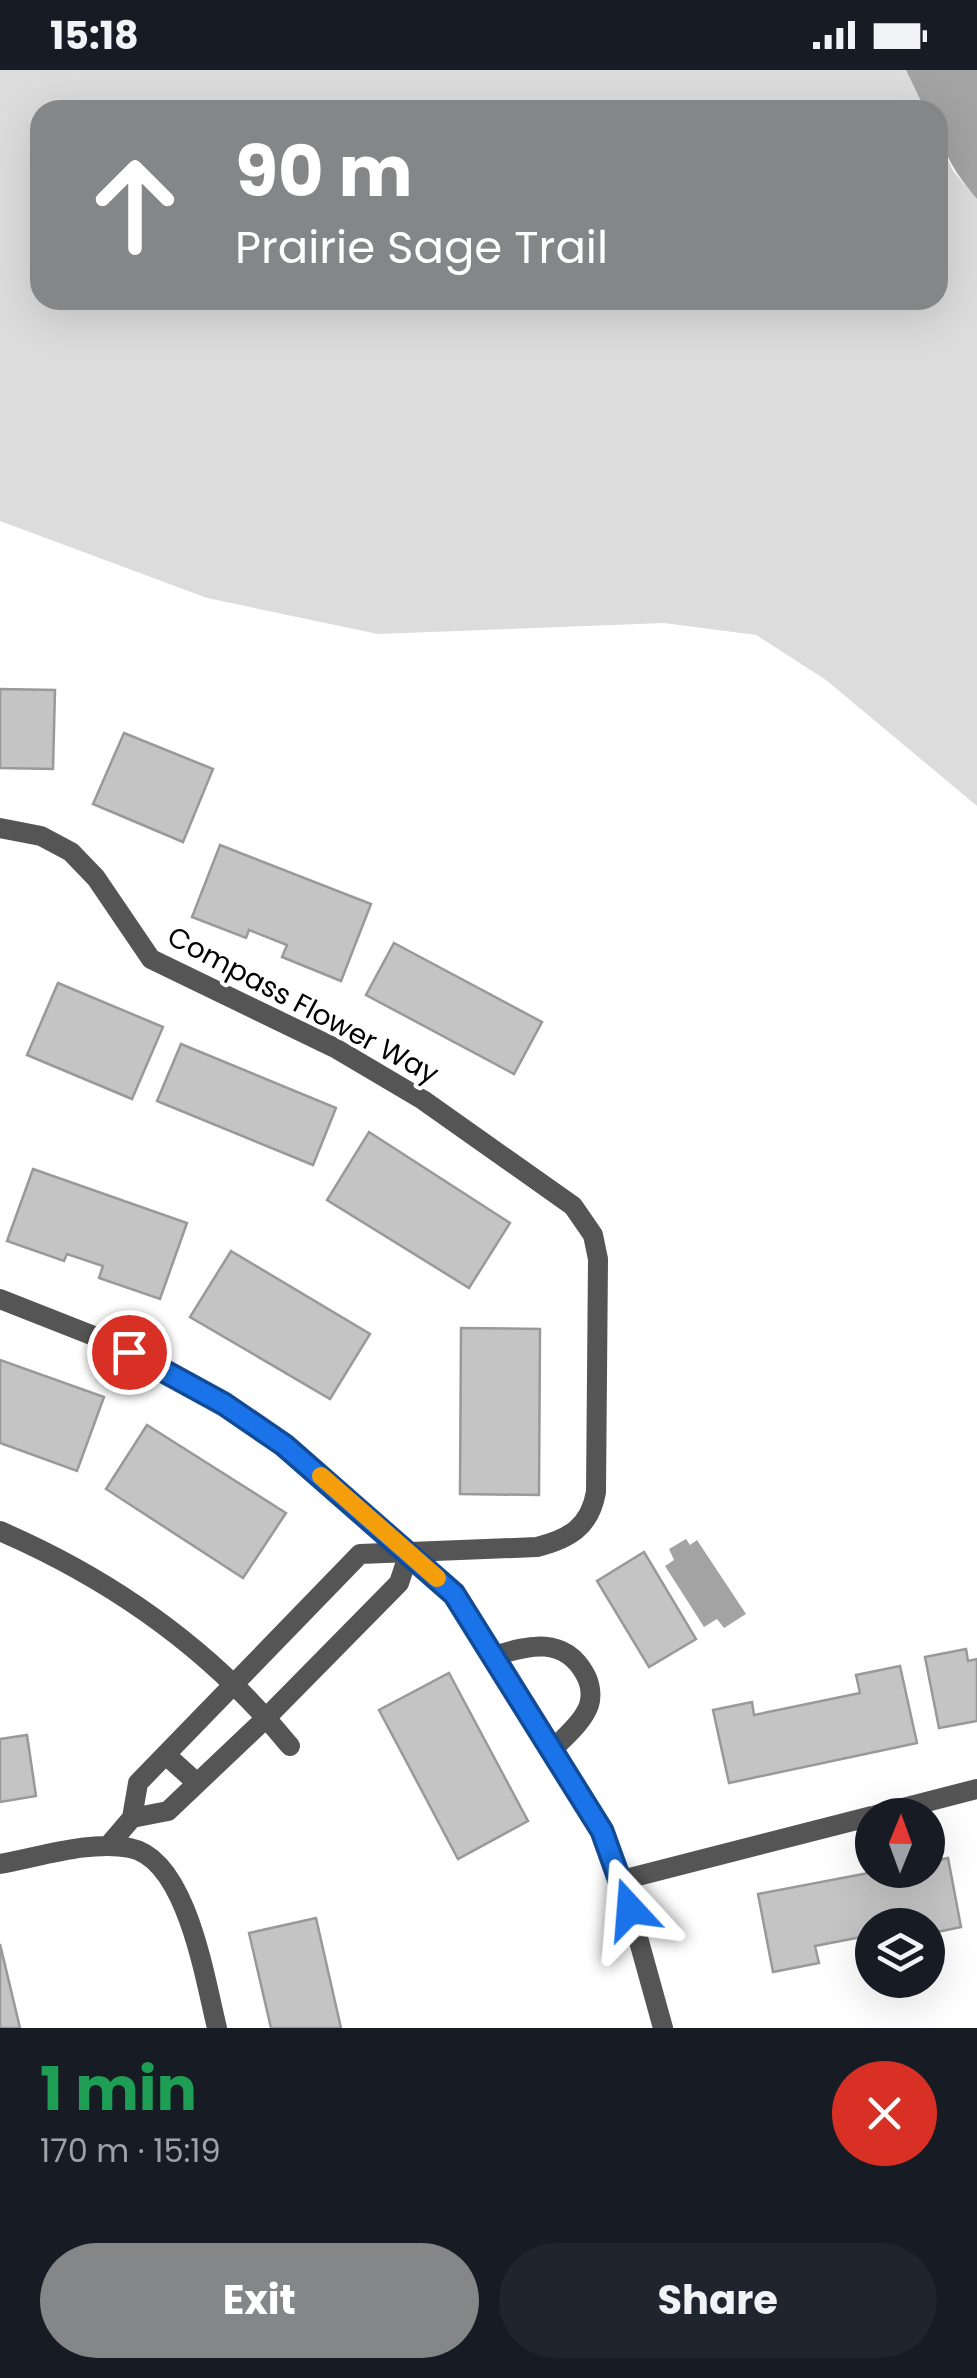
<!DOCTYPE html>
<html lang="en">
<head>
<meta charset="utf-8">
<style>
	body { margin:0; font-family:Poppins,sans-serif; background:#20242c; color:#f1f3f6; height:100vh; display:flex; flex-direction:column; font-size:38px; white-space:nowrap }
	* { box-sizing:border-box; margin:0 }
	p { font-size:32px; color:#9ea1a6 }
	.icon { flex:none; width:55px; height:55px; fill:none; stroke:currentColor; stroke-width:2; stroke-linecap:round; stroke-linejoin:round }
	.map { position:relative; height:1958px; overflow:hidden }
	.drawer { display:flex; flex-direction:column; background:#171b24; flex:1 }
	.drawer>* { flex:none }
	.top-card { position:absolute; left:30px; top:30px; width:918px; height:210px; border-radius:30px; box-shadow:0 10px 40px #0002; background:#858687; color:#fff; overflow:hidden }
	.needle { width:65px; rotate:1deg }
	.controls { position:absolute; left:855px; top:1728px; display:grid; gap:20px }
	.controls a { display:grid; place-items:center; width:90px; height:90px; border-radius:50%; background:#171b24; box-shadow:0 10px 40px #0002; font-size:50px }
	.pin { position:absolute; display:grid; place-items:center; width:85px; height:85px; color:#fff; margin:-42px; border:5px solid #fff; border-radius:50%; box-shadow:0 2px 10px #0007 }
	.me { position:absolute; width:110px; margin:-55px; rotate:341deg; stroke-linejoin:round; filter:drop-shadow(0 0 8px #0008) }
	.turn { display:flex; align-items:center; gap:35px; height:210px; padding:0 40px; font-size:45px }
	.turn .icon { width:130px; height:130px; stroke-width:2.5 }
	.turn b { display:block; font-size:70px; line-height:85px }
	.round { display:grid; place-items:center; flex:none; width:105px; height:105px; border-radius:52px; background:#20242c }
	.summary { display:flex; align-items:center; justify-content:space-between; height:170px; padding:0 40px }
	h1 { font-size:60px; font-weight:700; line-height:75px; color:#1e9e55 }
	.primary-button { display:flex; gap:20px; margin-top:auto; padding:20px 40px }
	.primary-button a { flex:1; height:115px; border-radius:60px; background:#858687; color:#fff; font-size:40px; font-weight:700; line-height:115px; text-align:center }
	.primary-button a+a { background:#20242c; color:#f1f3f6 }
	.status { display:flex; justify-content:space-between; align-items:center; height:70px; padding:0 50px; background:#171b24; direction:ltr }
	.status svg { height:28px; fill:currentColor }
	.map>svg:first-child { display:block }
</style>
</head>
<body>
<div class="status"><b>15:18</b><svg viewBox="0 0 49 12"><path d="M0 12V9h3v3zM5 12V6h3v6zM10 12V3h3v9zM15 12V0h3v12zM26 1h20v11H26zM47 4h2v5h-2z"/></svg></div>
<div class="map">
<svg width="977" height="1958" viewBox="0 0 977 1958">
	<rect width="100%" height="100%" fill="#fff"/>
	<path fill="#dcdcdc" d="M0 0H906L925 40H40V230H938V68L953 101 977 129V736L826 610 756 565 664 553 378 564 207 528 0 451Z"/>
	<path fill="#a3a3a3" d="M906 0H977V129C953 100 938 78 938 40H925Z
		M686 1469 690 1475 697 1470 746 1544 724 1558 717 1549 704 1557 665 1496 674 1490 669 1479Z"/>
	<path fill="#c4c4c4" stroke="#999" stroke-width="2.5" d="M0 619 55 620 53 699 0 698Z
		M124 663 213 699 183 772 93 734Z
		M220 775 371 834 341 911 282 887 287 875 249 860 246 868 192 847Z
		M394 873 542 952 514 1004 366 925Z
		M58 913 163 957 132 1029 27 985Z
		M181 974 336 1038 313 1095 157 1031Z
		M369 1062 510 1153 469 1218 327 1130Z
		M33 1099 187 1153 160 1229 99 1208 103 1196 67 1184 64 1191 7 1171Z
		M231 1181 370 1264 330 1329 190 1247Z
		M461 1258 540 1259 539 1425 460 1424Z
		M0 1290 104 1327 77 1401 0 1373Z
		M147 1355 286 1443 243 1508 106 1419Z
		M644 1482 696 1569 649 1597 597 1511Z
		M966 1579 968 1591 977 1589V1651L939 1658 925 1587Z
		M900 1596 917 1673 729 1713 713 1640 752 1632 754 1645 860 1623 856 1605Z
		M449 1603 528 1751 458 1789 379 1640Z
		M27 1665 36 1726 0 1732V1669Z
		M948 1788 961 1857 928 1864V1855H872V1865L815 1876 819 1893 773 1902 758 1824 884 1800H928V1792Z
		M316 1848 341 1958H271L249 1863Z
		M0 1874 20 1958H0Z"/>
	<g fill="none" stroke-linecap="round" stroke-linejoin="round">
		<path stroke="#555" stroke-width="20" d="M0 758 41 766 71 782 96 808 151 889 335 978 423 1030 573 1136 593 1165 598 1189 596 1422C590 1457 569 1469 537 1477L360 1484 138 1713 132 1748 108 1776
			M0 1229 104 1270 245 1347 347 1428 455 1523 602 1761 622 1810 663 1958
			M0 1461C113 1510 212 1580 290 1676
			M494 1586C529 1575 564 1566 585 1604 590 1613 592 1625 589 1635 583 1652 565 1667 553 1679
			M166 1685 197 1713
			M876 1745 977 1719
			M132 1748 168 1741 267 1647 399 1513 409 1483
			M0 1794C40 1787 90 1770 130 1778 187 1789 205 1910 217 1958
			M622 1810 872 1746"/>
	</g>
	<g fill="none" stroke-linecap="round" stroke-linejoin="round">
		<g stroke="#114b97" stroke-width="25">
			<path id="route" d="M129 1282 224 1334 284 1375 454 1524 602 1761 630 1839"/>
		</g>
		<use href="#route" stroke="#1a73e8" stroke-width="18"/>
		<path stroke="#f59e0b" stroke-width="18" d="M321 1406 437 1508"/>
	</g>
	<g text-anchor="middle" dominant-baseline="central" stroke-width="8" stroke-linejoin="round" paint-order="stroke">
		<g font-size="28" fill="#000" stroke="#fff">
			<text transform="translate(303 935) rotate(28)">Compass Flower Way</text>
		</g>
	</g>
</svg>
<div class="controls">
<a><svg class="needle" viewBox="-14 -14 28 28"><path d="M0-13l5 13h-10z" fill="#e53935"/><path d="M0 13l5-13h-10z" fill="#9ea1a6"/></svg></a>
<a><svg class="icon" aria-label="layers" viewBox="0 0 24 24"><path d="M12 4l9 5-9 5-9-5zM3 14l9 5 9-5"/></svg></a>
</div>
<div class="pin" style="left:129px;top:1282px;background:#d93025"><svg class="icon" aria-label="arrive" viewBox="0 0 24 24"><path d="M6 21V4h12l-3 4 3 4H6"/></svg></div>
<svg class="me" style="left:630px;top:1839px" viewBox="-20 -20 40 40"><path d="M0-17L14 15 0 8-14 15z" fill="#1a73e8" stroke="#fff" stroke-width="4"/></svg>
<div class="top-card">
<div class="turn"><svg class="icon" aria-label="ahead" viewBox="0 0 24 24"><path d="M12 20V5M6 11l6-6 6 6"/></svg><div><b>90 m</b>Prairie Sage Trail</div></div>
</div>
</div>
<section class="drawer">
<div class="summary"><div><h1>1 min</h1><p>170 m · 15:19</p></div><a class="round" style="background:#d93025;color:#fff"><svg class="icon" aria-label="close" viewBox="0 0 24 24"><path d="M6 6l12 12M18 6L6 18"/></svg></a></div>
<div class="primary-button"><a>Exit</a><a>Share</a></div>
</section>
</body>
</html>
